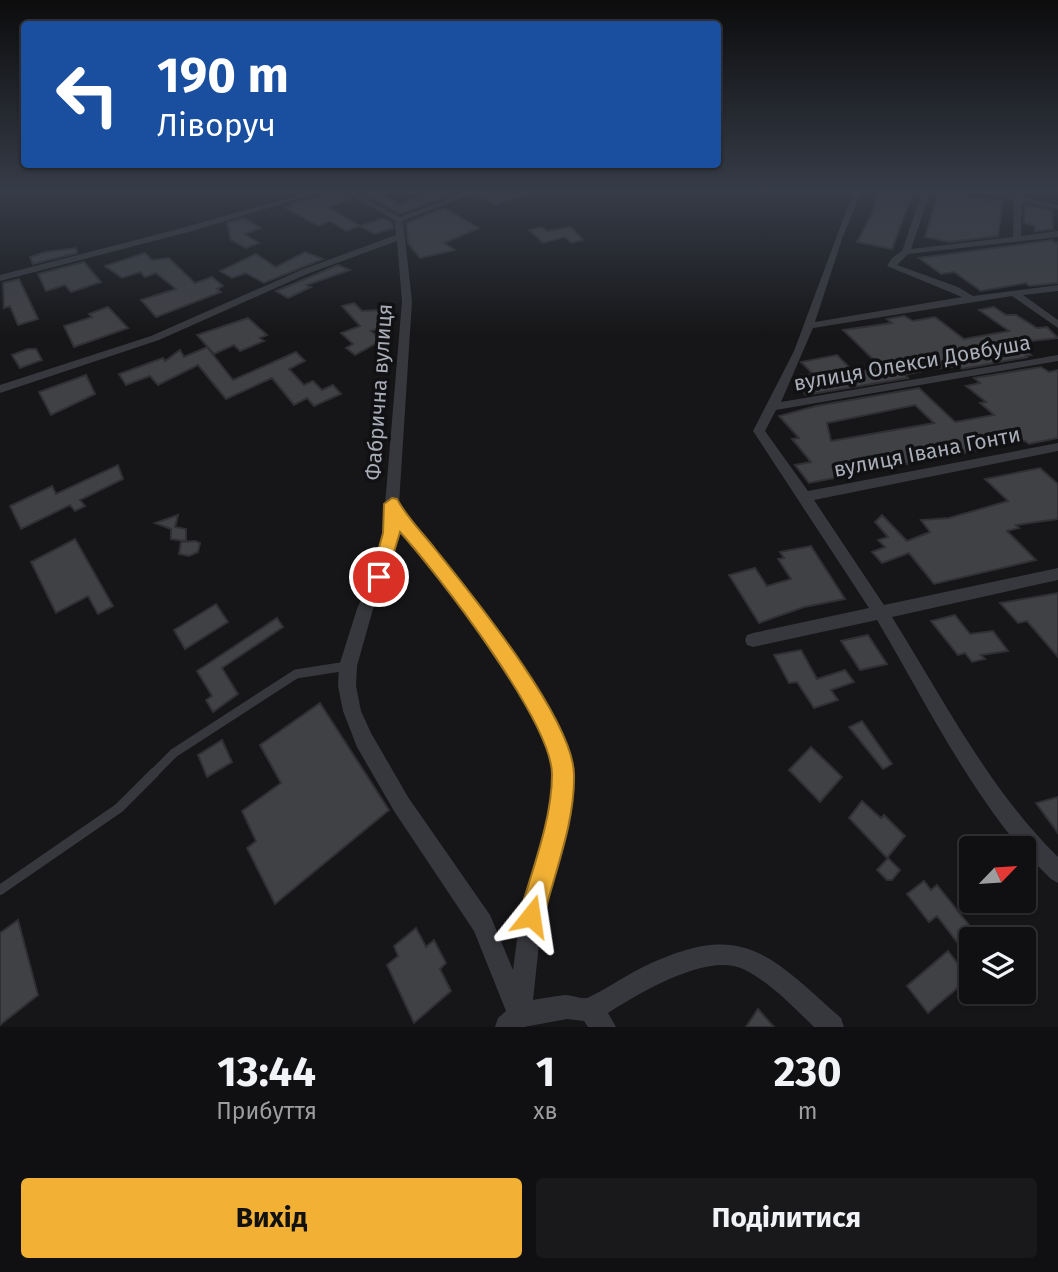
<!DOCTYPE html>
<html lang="uk">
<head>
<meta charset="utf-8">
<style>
	body { margin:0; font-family:"Fira Sans",sans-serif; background:#19191b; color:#f1f3f6; height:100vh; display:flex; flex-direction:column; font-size:26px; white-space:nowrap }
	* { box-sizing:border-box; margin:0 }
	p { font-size:23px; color:#9c9d9f }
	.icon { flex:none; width:38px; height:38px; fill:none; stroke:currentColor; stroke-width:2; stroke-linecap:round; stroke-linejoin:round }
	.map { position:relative; height:1027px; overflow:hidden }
	.sheet { display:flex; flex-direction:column; background:#101012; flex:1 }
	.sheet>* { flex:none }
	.banner { position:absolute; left:21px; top:21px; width:700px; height:147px; border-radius:7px; box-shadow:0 2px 5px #0004,0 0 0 2px #303032; background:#1a4fa0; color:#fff; overflow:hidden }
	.needle { width:46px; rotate:65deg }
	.tools { position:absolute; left:959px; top:836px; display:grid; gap:14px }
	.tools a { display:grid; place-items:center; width:77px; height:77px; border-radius:7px; background:#101012; box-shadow:0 2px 5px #0004,0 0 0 2px #303032; font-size:35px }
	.pin { position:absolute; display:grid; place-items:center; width:60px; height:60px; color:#fff; margin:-30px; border:4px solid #fff; border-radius:50%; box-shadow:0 2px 7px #0007 }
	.me { position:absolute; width:77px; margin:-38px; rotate:15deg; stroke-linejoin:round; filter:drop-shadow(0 0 5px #0008) }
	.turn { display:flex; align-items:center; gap:24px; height:147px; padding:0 21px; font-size:32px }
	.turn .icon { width:91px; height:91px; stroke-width:2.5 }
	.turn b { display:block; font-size:49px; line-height:60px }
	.eta { display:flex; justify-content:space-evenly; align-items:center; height:119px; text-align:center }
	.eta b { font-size:42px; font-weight:700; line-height:49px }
	.primary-button { display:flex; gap:14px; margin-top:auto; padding:14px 21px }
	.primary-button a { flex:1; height:80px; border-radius:7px; background:#f2b134; color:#111; font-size:28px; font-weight:700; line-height:80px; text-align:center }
	.primary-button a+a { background:#19191b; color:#f1f3f6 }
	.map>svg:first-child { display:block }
</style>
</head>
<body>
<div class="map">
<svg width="1058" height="1027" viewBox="0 0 1058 1027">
	<rect width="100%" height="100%" fill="#161618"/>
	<path fill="#404145" stroke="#303034" stroke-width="2" fill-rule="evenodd" d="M356 190H372L400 204 437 190H463L400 214Z
		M484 190H533L534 191 495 205 475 195Z
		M878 190H914L892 249 857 242 872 214Z
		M939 190H956L955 194 991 201 992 198 1003 200 998 236 949 242 925 237Z
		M340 191 352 199 328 207 360 226 346 231 330 221 318 226 286 208 292 206 290 204Z
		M1025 205 1052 210 1053 229 1035 231V226L1024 223Z
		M444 208 479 228 444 243 455 250 420 258 408 243 406 223Z
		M244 218 261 228 245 234 259 243 246 248 231 240 227 223Z
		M384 218 392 223 393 228 375 234 360 226Z
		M542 227 547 231 571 227 583 240 571 243 565 237 543 243 529 230Z
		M1053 240 1054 243 1058 242V283L1029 286 1026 283 981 291 954 272 941 274 919 258Z
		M76 248 77 253 33 264 30 257 45 252Z
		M305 252 323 259 264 283 246 273 232 278 220 271 256 254 276 267Z
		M145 253 152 260 169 258 195 283 212 277 223 286 217 289 221 292 156 317 141 300 176 289 156 273 145 277 140 272 122 278 105 266Z
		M84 262 101 282 71 292 65 285 46 291 38 274Z
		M338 265 350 270 307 285 311 287 288 298 276 291Z
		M19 279 38 319 18 325 10 306 4 308 3 283Z
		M354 303 362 311 379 310 391 325 371 331 382 340 355 355 346 348 353 344 341 333 360 326 342 306Z
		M108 307 128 328 74 347 64 326 92 317 89 314Z
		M994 307 1006 315H1016L1037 328 1047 327 1058 338 1013 343 1031 355 1025 356 1028 357 962 369 959 366 931 369 905 375 908 378 806 395 797 385 806 383 800 376 813 374 801 362 837 355 855 373 881 367 843 330 892 323 887 319 904 316 913 321 935 317 964 339 1009 331 979 310Z
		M248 318 267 335 260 338 264 341 240 351 234 345 214 354 197 335Z
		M207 347 233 380 296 352 305 361 289 369 304 385 313 381 322 390 333 385 341 394 314 406 307 398 294 405 272 378 226 399 198 365 158 385 150 376 126 385 119 374 163 358 165 361 180 350 184 357Z
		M28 349H36L42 360 20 368 12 355Z
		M1041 367 1049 372 1058 370V438L1029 444 1025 441 809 483 795 465 811 462 792 439 799 438 779 416 816 406 919 388 955 422 994 415 980 403 986 402 966 386 980 383 974 378ZM915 405 934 423 831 441 827 423Z
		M86 375 95 394 51 415 39 392Z
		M118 465 123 479 80 500 85 506 75 511 70 505 21 529 10 506 52 486 56 494Z
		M1040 468 1058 484V519L1016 525 1019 528 1007 531 1036 560 934 584 909 553 882 563 872 552 885 547 878 540 888 537 875 522 882 515 907 541 930 532 921 520 949 518 1008 501 985 479Z
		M178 515 175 527 186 529V541L171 539V529L155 523Z
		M75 539 113 606 98 614 88 596 56 613 31 562Z
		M195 541 200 543 198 552 189 556 179 554 181 542Z
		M811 546 845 599 804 607 759 623 729 575 755 568 767 586 791 579 778 559 784 558 780 552Z
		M1058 593V657L1027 621 1018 623 1000 603Z
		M216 604 228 622 185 649 174 630Z
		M955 615 970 634 993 631 1008 651 981 655 985 659 972 662 965 653 958 655 931 621Z
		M277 618 283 627 222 668 238 694 213 712 206 700 212 696 197 671Z
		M868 635 887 664 860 670 841 641Z
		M801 650 817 679 845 670 854 682 831 690 838 700 814 708 797 682 789 683 774 655Z
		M320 703 389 810 275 904 247 848 256 841 242 811 281 783 260 745Z
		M862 721 892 764 883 769 849 727Z
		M222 740 232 762 207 777 198 755Z
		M811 747 842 777 820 802 789 770Z
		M1058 797V833L1036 803Z
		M862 801 881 818 884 815 905 836 887 858 849 818Z
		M888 858 900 870 892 880H887L877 870Z
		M924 881 931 890 937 885 973 930 957 942 937 916 929 922 907 894Z
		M18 920 38 995 0 1025V933Z
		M416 928 426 947 434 940 446 963 440 969 451 991 414 1023 387 965 398 956 394 946Z
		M948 951 971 981V998L961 985 928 1013 907 986Z
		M758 1009 774 1027H746Z"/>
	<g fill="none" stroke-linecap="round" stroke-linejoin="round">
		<path stroke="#37383d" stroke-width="9" d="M153 774 174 753 296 674 347 666"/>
		<path stroke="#37383d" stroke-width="10" d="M0 890 119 808 154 773"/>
		<path fill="#37383d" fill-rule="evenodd" d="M316 190H328L192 231 0 281V275L186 227Z
			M342 190H351L400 217 470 190H481L403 221 412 301 399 504 404 516 454 572 483 610 545 703 562 736 574 773 571 804 542 916 533 1000C544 998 555 996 565 995 572 995 580 999 587 998 594 996 632 972 643 967 742 919 768 953 841 1018L844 1027H814C793 1007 770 982 743 969 707 952 638 994 608 1013L616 1027H588L584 1021 567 1019 524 1027H495L498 1018 506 1011 474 931 394 811 357 747 343 711 338 686 339 666 357 609 381 553 402 301 397 241 307 274 159 340 0 393V385L151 336 301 270 396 235 395 221ZM397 528 444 582 471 620 533 715 545 739 554 773 551 804 520 916 513 970 490 915 408 797 371 733 361 711 356 686 357 666 373 609 395 553Z
			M854 190H862L842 239 815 322 962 297 887 266 892 258 902 251 923 190H931L911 249 1013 237 1014 200 970 190H985L1014 196 1015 190H1019L1022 192V197L1058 205V209L1022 202 1021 236 1058 231V237L908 254 897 265 958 287 973 296 1058 285V291L1023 295 1058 320V328L1012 296 813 328 781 402 1058 355V361L776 410 765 431 808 491 1058 443V451L814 500 884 605 1058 568V580L892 617C944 700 988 788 1058 857V883L1051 879 1024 852V849H1021C963 779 923 698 877 620L753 647 747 645 745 640 747 635 753 633 869 608 753 431 794 351Z"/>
	</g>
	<linearGradient id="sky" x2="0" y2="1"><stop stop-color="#0c0c0d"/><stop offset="0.57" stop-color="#363c48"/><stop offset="1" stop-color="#363c48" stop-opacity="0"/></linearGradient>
	<rect width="1058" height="334" fill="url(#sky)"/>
	<path fill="#f2b134" stroke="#9d7322" stroke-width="2" d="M392 498 397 499C408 519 422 532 436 550 472 595 574 720 574 775 575 822 555 871 544 916L540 925 531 929 523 925 519 916C531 873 552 820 552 775 553 723 437 573 400 532L385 582 379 585 373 582 371 577 383 533 384 504Z"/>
	<g text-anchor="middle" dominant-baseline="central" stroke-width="7" stroke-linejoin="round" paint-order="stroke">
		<g font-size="21" fill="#a8adb8" stroke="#111113">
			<text transform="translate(912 363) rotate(-10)">вулиця Олекси Довбуша</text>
			<text transform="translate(379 392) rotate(-86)">Фабрична вулиця</text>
			<text transform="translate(927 452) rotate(-11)">вулиця Івана Гонти</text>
		</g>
	</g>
</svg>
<div class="tools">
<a><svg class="needle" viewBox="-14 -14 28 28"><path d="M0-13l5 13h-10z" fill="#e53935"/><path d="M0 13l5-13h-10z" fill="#9c9d9f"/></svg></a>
<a><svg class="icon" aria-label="layers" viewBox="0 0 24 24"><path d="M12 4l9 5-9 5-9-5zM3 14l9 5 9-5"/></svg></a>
</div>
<div class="pin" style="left:379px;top:577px;background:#d93025"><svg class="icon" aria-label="arrive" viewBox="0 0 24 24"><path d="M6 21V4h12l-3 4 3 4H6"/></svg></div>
<svg class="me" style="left:531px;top:916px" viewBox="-20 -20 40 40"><path d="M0-17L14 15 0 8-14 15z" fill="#f2b134" stroke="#fff" stroke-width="4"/></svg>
<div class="banner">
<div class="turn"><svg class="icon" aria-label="left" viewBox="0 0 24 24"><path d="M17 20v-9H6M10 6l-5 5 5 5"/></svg><div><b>190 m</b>Ліворуч</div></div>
</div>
</div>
<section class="sheet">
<div class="eta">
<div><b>13:44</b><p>Прибуття</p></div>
<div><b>1</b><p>хв</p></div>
<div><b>230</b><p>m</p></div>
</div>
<div class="primary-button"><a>Вихід</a><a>Поділитися</a></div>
</section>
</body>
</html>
